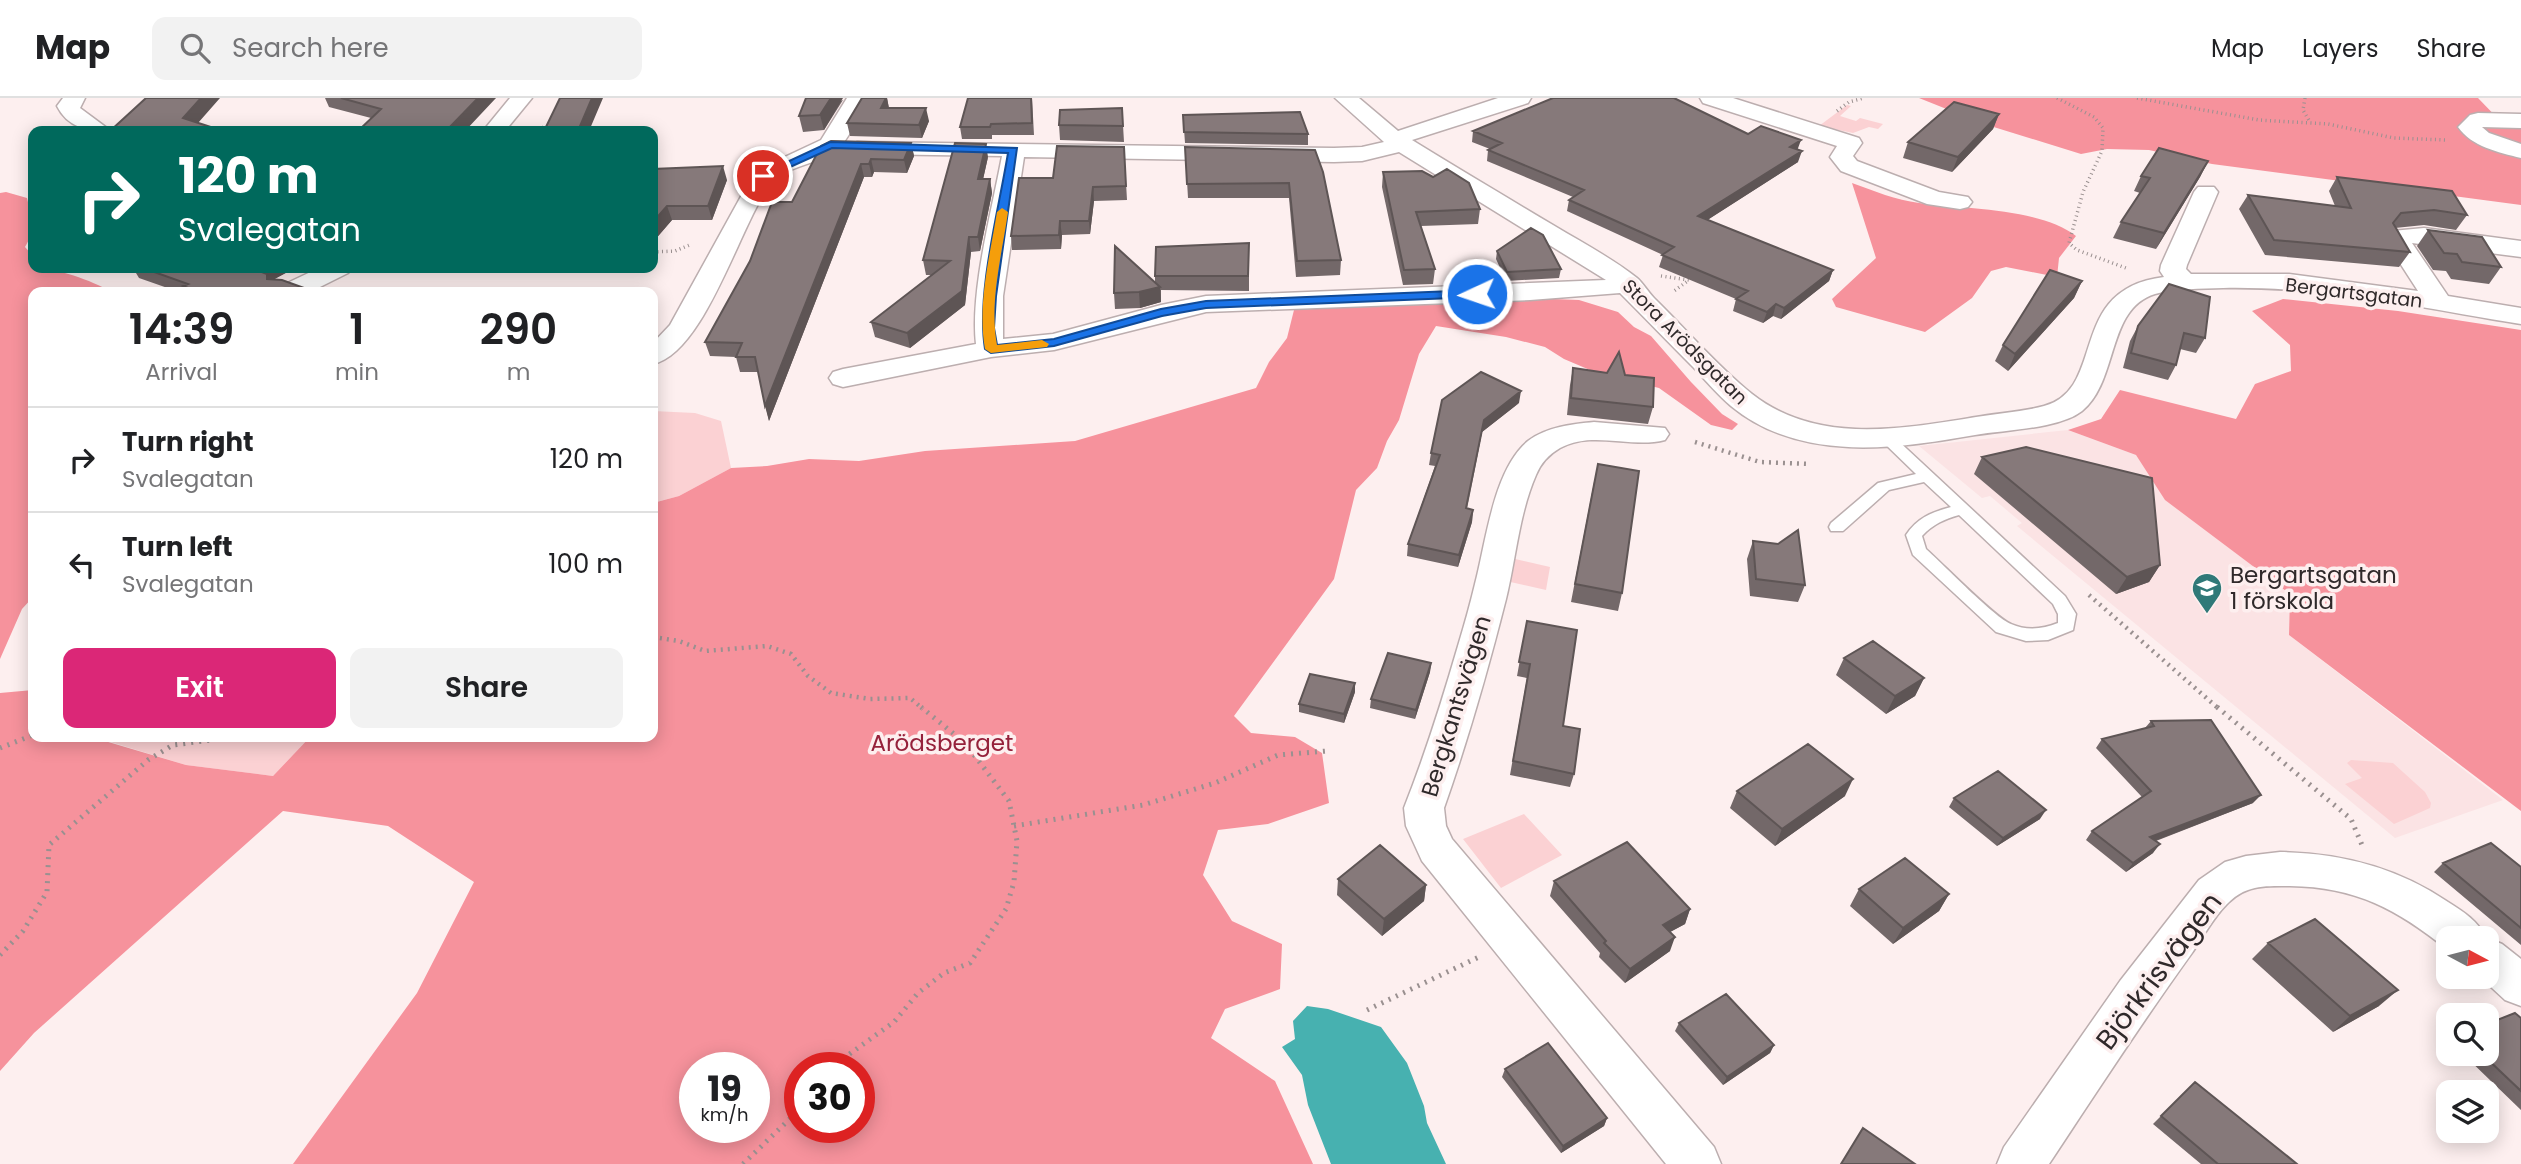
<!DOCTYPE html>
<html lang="en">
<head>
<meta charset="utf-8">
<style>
	body { margin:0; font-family:Poppins,sans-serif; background:#f2f2f2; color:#202124; height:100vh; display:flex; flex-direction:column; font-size:26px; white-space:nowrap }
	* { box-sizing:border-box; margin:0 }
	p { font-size:23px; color:#757577 }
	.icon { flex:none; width:38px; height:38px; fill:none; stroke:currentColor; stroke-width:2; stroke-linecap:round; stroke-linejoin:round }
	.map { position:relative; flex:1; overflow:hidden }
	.sheet { position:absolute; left:28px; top:189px; width:630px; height:455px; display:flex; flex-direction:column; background:#fff; border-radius:14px; box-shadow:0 4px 18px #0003 }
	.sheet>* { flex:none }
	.top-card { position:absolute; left:28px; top:28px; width:630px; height:147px; border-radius:14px; box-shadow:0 4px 18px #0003; background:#00695c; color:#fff; overflow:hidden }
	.needle { width:46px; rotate:97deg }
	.buttons { position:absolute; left:2436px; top:828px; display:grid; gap:14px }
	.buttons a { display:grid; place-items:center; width:63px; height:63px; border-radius:14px; background:#fff; box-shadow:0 4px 18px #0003; font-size:35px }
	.speed { position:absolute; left:679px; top:954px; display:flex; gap:14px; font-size:35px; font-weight:700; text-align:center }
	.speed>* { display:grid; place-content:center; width:91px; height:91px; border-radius:50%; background:#fff; box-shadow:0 4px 18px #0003; line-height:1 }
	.speed small { font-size:18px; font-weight:400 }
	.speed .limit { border:10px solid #d22; background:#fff; color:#111 }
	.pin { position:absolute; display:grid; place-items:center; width:60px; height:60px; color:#fff; margin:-30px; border:4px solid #fff; border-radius:50%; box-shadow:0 2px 7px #0007 }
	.me { position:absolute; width:77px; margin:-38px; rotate:267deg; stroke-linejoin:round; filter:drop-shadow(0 0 5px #0008) }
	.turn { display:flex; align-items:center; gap:24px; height:147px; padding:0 35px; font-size:32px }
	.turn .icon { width:91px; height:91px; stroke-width:2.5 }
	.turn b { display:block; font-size:49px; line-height:60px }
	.eta { display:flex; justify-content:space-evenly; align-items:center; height:119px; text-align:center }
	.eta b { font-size:42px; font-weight:600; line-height:49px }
	.primary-button { display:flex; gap:14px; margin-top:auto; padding:14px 35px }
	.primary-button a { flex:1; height:80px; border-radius:14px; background:#db2777; color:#fff; font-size:28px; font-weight:600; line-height:80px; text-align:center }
	.primary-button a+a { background:#f2f2f2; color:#202124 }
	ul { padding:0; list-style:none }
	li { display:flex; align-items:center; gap:21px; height:105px; padding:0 35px; border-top:2px solid #e0e0e0 }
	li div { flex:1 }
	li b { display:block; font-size:26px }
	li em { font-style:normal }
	header { display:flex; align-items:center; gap:42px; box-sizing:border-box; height:98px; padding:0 35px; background:#fff; border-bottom:2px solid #e0e0e0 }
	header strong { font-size:33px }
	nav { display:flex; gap:38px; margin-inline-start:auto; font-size:24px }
	.search { width:490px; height:63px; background:#f2f2f2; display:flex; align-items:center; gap:18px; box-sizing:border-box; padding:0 24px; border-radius:14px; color:#757577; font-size:26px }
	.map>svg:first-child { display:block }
</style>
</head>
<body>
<header>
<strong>Map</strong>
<div class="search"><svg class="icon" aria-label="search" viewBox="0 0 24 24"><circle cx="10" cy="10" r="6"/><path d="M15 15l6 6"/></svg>Search here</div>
<nav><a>Map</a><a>Layers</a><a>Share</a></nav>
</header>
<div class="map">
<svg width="2521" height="1066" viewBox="0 0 2521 1066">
	<rect width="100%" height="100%" fill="#fdefef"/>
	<path fill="#fbe3e4" d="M2068 332 2136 357 2166 402 2290 496 2289 537 2503 702 2395 740 2017 428 2022 425 1990 398 1982 400 1919 348Z"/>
	<path fill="#fbd1d3" d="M1847 7 1851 8 1840 18 1856 23 1860 20 1883 26 1878 31 1869 29 1853 35 1819 28Z
		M653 313 695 315 721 323 731 370 679 398 653 405Z
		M1511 460 1550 469 1546 492 1506 483Z
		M105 639H310L273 678 186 667 104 642Z
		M2351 662 2393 665 2425 694 2431 705 2430 710 2394 726 2345 686 2362 680 2347 665Z
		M1524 716 1562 757 1501 790 1463 741Z"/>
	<path fill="#f6929c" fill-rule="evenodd" d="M1919 0H2478L2505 28H2521V107L2212 66 2149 52 2107 51 2081 56 1984 26Z
		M1852 85C1874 93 1896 102 1919 105 1963 111 2041 110 2076 138L2059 160 2057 179 2006 169 1991 173 1972 200 1925 234 1836 209 1832 201 1876 160Z
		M6 94 27 100C32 122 38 127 25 149L33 158V170C58 170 90 182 112 194H33V499L22 511 0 561V95Z
		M1528 200 1579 202 1618 214 1634 229 1651 238 1691 284 1722 316 1738 326 1732 332 1711 327 1659 290 1597 275 1564 261 1545 249 1506 239 1436 228 1419 256 1399 322 1387 343 1377 370 1356 392 1334 481 1234 618 1251 635 1295 639 1322 655 1329 705 1268 726 1218 732 1203 777 1232 823 1282 846 1280 891 1225 911 1211 940 1275 983 1313 1066H293L417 895 474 784 388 728 283 713 34 935 0 973V595L33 592V639H105V643L186 667 273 678 310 639H653V405L679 398 731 370 767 368 809 361 859 363 925 353 1075 343 1256 290 1269 264 1287 240 1294 212ZM695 970H754V1029H695ZM800 970H859V1029H800Z
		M2283 201 2398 213 2521 232V713L2289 537 2290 496 2165 402 2136 357 2068 332 2101 321 2120 292 2236 321 2255 286 2291 273 2290 247 2252 213Z"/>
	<path fill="#47b1b0" d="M1307 908 1328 911 1381 929 1407 965 1424 1008 1427 1025 1446 1066H1331L1308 1007 1302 977 1282 949 1295 941 1293 923Z"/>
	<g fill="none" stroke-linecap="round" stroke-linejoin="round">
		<g stroke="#bcaeaf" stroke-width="3">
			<path id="service" d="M1888 336 1893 338 2065 498 2076 516 2073 532 2048 542 2026 543 1996 534 1913 457 1906 437C1917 420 1932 414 1951 409L1924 384 1889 392 1843 433H1831L1829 429 1831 425 1878 385 1916 376 1883 344 1880 341ZM1959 417 2053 506 2058 516V525C2043 531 2027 533 2011 526 1995 520 1943 466 1926 451L1922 438C1933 426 1945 421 1959 417Z"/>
		</g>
		<g stroke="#bcaeaf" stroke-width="3">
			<path id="minor" d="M63 0H85L80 10 111 33C89 34 68 30 57 8Z
				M510 0H532L505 33H483Z
				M847 0H869C861 14 849 41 838 51 823 65 783 69 771 85 740 126 705 255 653 266V245L670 227 755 73 821 42Z
				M1335 0H1359L1398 33 1498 0H1531L1528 5 1412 42C1459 71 1506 99 1553 127 1581 144 1612 160 1637 180 1643 185 1648 194 1654 200 1686 231 1717 268 1752 296 1817 347 1901 331 1976 319 1998 315 2022 314 2044 308 2108 291 2065 191 2164 179L2160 173 2161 167 2194 94 2198 89H2214L2218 94 2187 167 2186 171 2191 176H2289L2418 193 2385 142 2392 133 2424 130 2521 143V159L2412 145 2448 198 2521 210V226C2423 210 2323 188 2223 190 2201 191 2176 190 2155 196 2106 211 2119 283 2082 313 2059 331 2004 332 1975 337 1895 351 1800 365 1731 308 1718 297 1706 283 1694 270 1669 245 1645 220 1620 195L1530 202 1206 214 1054 252 991 259 843 289 833 286 829 280 833 274 843 271 976 246C970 193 992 112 1002 58L865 56 857 54 854 49 857 44 1334 50 1362 49 1384 44ZM1399 54 1606 182 1206 198 1161 207 1053 236 1003 241V198L1024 59 1334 64 1362 63Z
				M1700 0H1733L1859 40 1862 45 1853 58 1857 63 1939 94 1968 99 1972 104 1968 109 1960 111 1927 106 1841 73 1830 59 1837 48 1703 5Z
				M2478 15 2521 16V30L2482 29 2489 35 2521 46V60C2498 54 2472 49 2458 29L2470 17Z
				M319 170H352L348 175 310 194H277L281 188Z
				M1594 324 1665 330 1669 336 1665 342C1631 351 1593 332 1560 350 1548 357 1541 365 1536 377 1519 416 1516 460 1506 501 1488 572 1468 642 1444 710L1446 728 1452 741 1714 1049 1721 1066H1666L1422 763 1406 728 1404 710C1425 657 1442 603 1458 548 1464 528 1470 507 1475 486 1486 445 1493 372 1528 343 1546 329 1573 326 1594 324Z
				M2280 754C2341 755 2397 769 2448 804 2464 814 2478 823 2486 840H2448V852C2397 811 2356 789 2290 788 2277 788 2260 787 2248 792 2223 800 2206 835 2192 855 2142 924 2096 995 2049 1066H1997L2004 1049 2120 883 2199 782 2225 764 2246 758Z
				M2487 840 2502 846 2521 861V908L2505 902 2479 878H2487Z"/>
		</g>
		<path stroke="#9a9090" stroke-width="3.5" stroke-dasharray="1 3.5" stroke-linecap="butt" d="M2057 0 2094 19 2103 30 2102 53 2083 94 2069 145 2077 152 2126 170
			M2137 0 2259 22 2328 26 2394 40 2446 42
			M2305 0 2303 12 2310 24
			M1837 13 1849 4 1864 0
			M533 30 550 29 549 31 555 33
			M653 154 675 153 692 146
			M1661 178 1689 182 1674 193"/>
		<path stroke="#9a9090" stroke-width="4.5" stroke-dasharray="2 5" stroke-linecap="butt" d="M1695 344 1760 364 1810 366
			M2089 497 2219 611
			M653 539 679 543 705 553 767 548 791 556 808 578 831 595 870 601 910 600 923 611"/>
		<path stroke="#9a9090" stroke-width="5" stroke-dasharray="2 6" stroke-linecap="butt" d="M2217 609 2351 721 2362 747
			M0 650 33 637
			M1014 728 1143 707 1215 685 1278 657 1327 653
			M0 857 23 833 47 794 49 747 148 662 173 647 234 639
			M1367 912 1479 859
			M830 970 894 924 918 895 944 875 970 865 1006 811 1014 784 1017 743 1009 703 965 645 921 609
			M743 1066 800 1011"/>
		<use href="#service" fill="#fff" fill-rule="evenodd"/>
		<use href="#minor" fill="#fff" fill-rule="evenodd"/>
	</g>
	<path fill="#736869" d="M325 0H496L371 20 329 9Z
		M887 0 889 10 929 23 922 40 850 38 847 25Z
		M1032 0 1034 37H992V41H962L960 29Z
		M843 2 824 32 803 34 799 18Z
		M1122 10 1124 44 1060 42 1059 27Z
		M1999 16 1993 31 1952 74 1903 60 1908 44Z
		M1183 17 1308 36V47L1185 45Z
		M1473 33 1748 36 1798 52V64L1707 122 1833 172 1829 183 1781 221 1773 218 1763 225 1733 213 1736 201 1659 169 1663 157 1567 113 1569 102 1573 99 1487 63 1488 52 1490 51 1472 44Z
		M911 45 914 58 907 75 874 74 872 79H864L769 323 758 274H740L736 259 710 258 705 244 792 104 821 48Z
		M1124 49 1127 102 1094 103 1090 136 1062 137 1061 151 1012 152 1011 138 1053 80Z
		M1185 49 1315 52 1341 162 1340 177 1296 179 1289 100H1188Z
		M988 59 983 81H990L992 95 980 153 971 154 965 207 910 250 875 239 871 224 932 177H926L923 162Z
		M2208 63 2200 79 2156 151 2113 140 2121 124 2140 95 2134 93 2141 78Z
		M653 71 727 82 712 122H672L653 144Z
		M1383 74 1480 111 1478 126 1421 128 1435 171 1433 186 1403 187 1382 89Z
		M2337 79 2467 117 2456 132 2424 127 2395 130 2410 154 2399 169 2265 157 2239 111 2248 97 2335 108 2329 93Z
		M2428 132 2501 169 2489 186 2451 181 2446 173 2433 172 2417 148Z
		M1249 145V193L1161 192V204L1140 210 1115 211 1114 195 1155 184V178Z
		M1497 153 1561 171 1559 180 1506 183 1496 161Z
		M133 170H295L274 181 315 194H179L139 180Z
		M2082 183 2074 200 2008 273 1995 263 2003 247Z
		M2169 186 2205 240 2196 255 2180 251 2176 267 2168 282 2123 270 2130 243 2138 228Z
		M1573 270 1625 277 1653 309 1648 326 1567 317 1570 287Z
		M1519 305 1482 334 1467 410 1473 412 1472 424 1458 469 1407 458 1408 446 1435 368 1429 367 1431 355Z
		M1982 359 2160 467 2149 484 2116 496 1974 376Z
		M1594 384 1622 495 1618 513 1571 504Z
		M1753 443 1805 487 1798 504 1750 498 1747 461Z
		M1527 523 1563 628 1574 676 1570 689 1510 677 1527 580 1517 578Z
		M1844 560 1924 580 1915 598 1886 616 1836 577Z
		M1431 565 1430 574 1415 621 1370 610 1371 601Z
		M1355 594 1344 625 1299 614V606Z
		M2151 623 2253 705 2156 743 2153 755 2126 774 2086 742 2092 733 2142 699 2096 650 2102 641 2145 630Z
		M1737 693 1845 698 1775 748 1730 710Z
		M1954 700 2040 721 1997 748 1949 709Z
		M2443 765 2521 769V847L2434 774Z
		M1338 781 1426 787 1424 803 1382 838 1337 797Z
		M1554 783 1690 811 1685 826 1670 834V853L1625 885 1599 859 1600 855 1550 798Z
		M1859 791 1949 796 1939 813 1893 846 1850 808Z
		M2268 845 2379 908 2333 934 2252 861Z
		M2521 920V1012L2463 956H2487Z
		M1679 925 1774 947 1770 955 1723 987 1675 933Z
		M1505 971 1607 1020 1604 1028 1561 1055 1502 979Z
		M2195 984 2297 1066H2201L2153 1026Z"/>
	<path fill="#5e5555" d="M201 0H220L191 33 183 20Z
		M478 0H496L465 33H446Z
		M592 0H603L589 33H578Z
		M831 0H843L824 32 820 17Z
		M886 0H887L889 11 881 10Z
		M926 10 929 23 922 40 919 27Z
		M1999 16 1993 31 1952 74 1958 59Z
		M1801 42 1797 53 1790 49Z
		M911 45 914 58 907 75 904 62Z
		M986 46 988 59 980 95 978 81Z
		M1802 53 1798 64 1695 130 1698 118Z
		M871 61 874 74 872 79 869 66Z
		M2208 63 2200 79 2156 151 2164 135Z
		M861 66 864 79 769 323 765 308Z
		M723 68 727 82 712 122 708 108Z
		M990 81 992 95 980 153 978 139Z
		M1093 89 1094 103 1090 136 1089 123Z
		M667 108 672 122 653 144V124Z
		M1060 123 1062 137 1061 151 1059 137Z
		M969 139 971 154 965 207 910 250 907 235Z
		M259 170H295L271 183 276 191 256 172Z
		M1833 172 1829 183 1781 221 1784 210Z
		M2082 183 2074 200 2008 273 2015 256Z
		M1160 189 1161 204 1140 210 1139 194Z
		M1776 206 1773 218 1763 225 1767 214Z
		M1521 293 1519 305 1482 334 1465 422 1484 322Z
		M1473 412 1472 424 1458 469 1459 457Z
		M2160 467 2149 484 2116 496 2127 479Z
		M1431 565 1430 574 1415 621 1416 612Z
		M1924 580 1915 598 1886 616 1895 598Z
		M1355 585V594L1344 625V616Z
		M1853 681 1845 698 1775 748 1782 731Z
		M2261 697 2253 705 2144 747 2150 739Z
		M2046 712 2040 721 1997 748 2003 740Z
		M2160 746 2153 755 2126 774 2133 765Z
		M1426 787 1424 803 1382 838 1384 821Z
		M1949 796 1939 813 1893 846 1903 830Z
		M1690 811 1685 826 1657 841 1663 827Z
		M1675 839 1670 853 1625 885 1630 871Z
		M2398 892 2379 908 2333 934 2350 918Z
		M1774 947 1770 955 1723 987 1727 979Z
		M1607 1020 1604 1028 1561 1055 1563 1048Z"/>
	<path fill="#86797a" stroke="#5e5555" stroke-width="2" d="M146 0H201L183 20 223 33H110Z
		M341 0H478L446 33H358L381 11Z
		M560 0H592L578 33H544Z
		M806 0H831L820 17 799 18Z
		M862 0H886L881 10H926L919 27 847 25Z
		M968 0H1031L1032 25 991 26 990 29H960Z
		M1553 0H1674L1748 36 1761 28 1801 42 1790 49 1802 53 1698 118 1833 172 1784 210 1776 206 1767 214 1736 201 1748 193 1662 157 1674 149 1569 102 1584 92 1488 52 1502 45 1473 33Z
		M1954 4 1999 16 1958 59 1908 44Z
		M1122 10 1123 28 1059 27 1060 12Z
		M1300 14 1308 36 1184 34 1183 17Z
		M831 43 911 45 904 62 871 61 869 66H861L765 308 755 259H736L742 245 705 244 750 163 772 104H792L821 48Z
		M955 45 986 46 978 81H990L978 139H969L962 193 907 235 871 224 950 163 923 162Z
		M1057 48 1124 49 1126 88 1093 89 1089 123H1060L1059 137 1011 138 1019 80H1053Z
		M1185 49 1315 52 1323 74 1341 162 1297 163 1289 85 1187 86Z
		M2159 50 2208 63 2164 135 2121 124 2150 80 2141 78Z
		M723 68 708 108H667L653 124V71Z
		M1447 71 1469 85 1480 111 1416 114 1435 171 1404 172 1383 74 1422 73 1433 79Z
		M2337 79 2452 93 2467 117 2434 112 2401 115 2393 125 2410 154 2274 142 2248 97 2351 110Z
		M1531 130 1543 137 1561 171 1507 174 1497 153Z
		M2428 132 2482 139 2501 169 2462 164 2457 156 2444 155Z
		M1249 145 1248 178H1155L1156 149Z
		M1115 148 1160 189 1139 194 1114 195Z
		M143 170H259L256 172 267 176V181L282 182 315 194H198L183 188 188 186Z
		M2050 172 2082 183 2015 256 2003 247Z
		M2169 186 2210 199 2205 240 2184 235 2176 267 2131 255 2138 228Z
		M1619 254 1625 277 1654 280 1653 309 1571 300 1573 270 1607 275Z
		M1481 274 1521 293 1484 322 1466 410 1473 412 1459 457 1408 446 1440 357 1431 355 1442 302Z
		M2026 349 2152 380 2160 467 2127 479 1982 359Z
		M1598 366 1639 373 1622 495 1575 486Z
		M1798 432 1805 487 1756 481 1753 443 1778 446Z
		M1527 523 1577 532 1563 628 1580 631 1574 676 1513 663 1530 566 1519 564Z
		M1873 543 1924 580 1895 598 1844 560Z
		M1388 555 1431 565 1416 612 1371 601Z
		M1310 576 1355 585 1344 616 1299 606Z
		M2211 622 2261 697 2150 739 2160 746 2133 765 2092 733 2151 693 2102 641 2154 628 2151 623Z
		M1808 646 1853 681 1782 731 1737 693Z
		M1998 673 2046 712 2003 740 1954 700Z
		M1627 744 1690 811 1663 827 1675 839 1630 871 1604 845 1606 843 1554 783Z
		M2491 745 2521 769V830L2443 765Z
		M1380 747 1426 787 1384 821 1338 781Z
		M1905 760 1949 796 1903 830 1859 791Z
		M2315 821 2398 892 2350 918 2268 845Z
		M1726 896 1774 947 1727 979 1679 925Z
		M2515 915 2521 920V993L2482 956H2487V926Z
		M1548 945 1607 1020 1563 1048 1505 971Z
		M2195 984 2297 1066H2218L2161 1018Z
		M1863 1030 1915 1066H1841Z"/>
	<path fill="#1a73e8" stroke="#114b97" stroke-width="2" d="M830 44 1017 50 996 198 994 230 997 247 1054 241 1161 211 1206 203 1477 192 1483 196 1477 199 1206 210 1162 218 1054 248 991 255 985 251C976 196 999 111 1008 55L832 50 766 80 757 78Z"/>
	<path fill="#f59e0b" d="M1002 110 1008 114C1002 156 989 204 997 247L1042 242 1049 246 1047 249 991 255 985 251C977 206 990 158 997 114Z"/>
	<defs>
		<g id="school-pin" transform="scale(1.575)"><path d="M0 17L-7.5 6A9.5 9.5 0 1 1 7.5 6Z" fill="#307978" stroke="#fdefef"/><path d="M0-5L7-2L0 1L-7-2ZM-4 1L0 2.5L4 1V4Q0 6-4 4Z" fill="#fff"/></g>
	</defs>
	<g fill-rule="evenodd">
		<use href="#school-pin" x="2207" y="490"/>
	</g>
	<g text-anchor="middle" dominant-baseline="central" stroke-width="7" stroke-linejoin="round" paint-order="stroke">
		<g font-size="19" fill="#2f292a" stroke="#fdefef">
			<text transform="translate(2354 195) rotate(7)">Bergartsgatan</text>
			<text transform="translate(1685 244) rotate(45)">Stora Arödsgatan</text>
		</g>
		<g font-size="23" fill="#2f292a" stroke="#fdefef" text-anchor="start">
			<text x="2230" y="477">Bergartsgatan<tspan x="2230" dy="26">1 förskola</tspan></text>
		</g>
		<g font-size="23" fill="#2f292a" stroke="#fdefef">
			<text transform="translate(1456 608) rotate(-73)">Bergkantsvägen</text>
		</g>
		<g font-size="23" fill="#95213b" stroke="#fdefef">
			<text x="942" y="645">Arödsberget</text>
		</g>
		<g font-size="28" fill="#2f292a" stroke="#fdefef">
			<text transform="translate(2159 873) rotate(-53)">Björkrisvägen</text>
		</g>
	</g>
</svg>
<div class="buttons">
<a><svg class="needle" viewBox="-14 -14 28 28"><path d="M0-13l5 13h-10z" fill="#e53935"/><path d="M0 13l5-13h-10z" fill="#757577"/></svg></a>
<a><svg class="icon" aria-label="search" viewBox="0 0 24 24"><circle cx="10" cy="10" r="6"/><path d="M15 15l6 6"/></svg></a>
<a><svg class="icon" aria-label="layers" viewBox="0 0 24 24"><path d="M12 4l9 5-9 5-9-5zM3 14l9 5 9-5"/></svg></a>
</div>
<div class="speed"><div>19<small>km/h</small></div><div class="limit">30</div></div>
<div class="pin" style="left:763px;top:78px;background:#d93025"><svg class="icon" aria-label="arrive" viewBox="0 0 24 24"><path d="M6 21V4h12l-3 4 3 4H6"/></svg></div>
<svg class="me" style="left:1477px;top:196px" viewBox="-20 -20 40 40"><circle r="17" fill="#1a73e8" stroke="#fff" stroke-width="3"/><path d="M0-11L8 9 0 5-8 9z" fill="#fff"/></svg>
<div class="top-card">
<div class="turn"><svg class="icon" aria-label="right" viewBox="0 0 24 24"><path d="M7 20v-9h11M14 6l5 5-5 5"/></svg><div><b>120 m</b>Svalegatan</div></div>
</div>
<section class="sheet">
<div class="eta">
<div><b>14:39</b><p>Arrival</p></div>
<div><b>1</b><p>min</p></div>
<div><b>290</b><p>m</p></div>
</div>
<ul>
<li><svg class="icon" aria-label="right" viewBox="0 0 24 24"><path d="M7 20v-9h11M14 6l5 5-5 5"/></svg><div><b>Turn right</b><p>Svalegatan</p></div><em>120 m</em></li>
<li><svg class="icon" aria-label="left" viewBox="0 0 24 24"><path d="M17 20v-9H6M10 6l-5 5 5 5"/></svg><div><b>Turn left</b><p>Svalegatan</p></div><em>100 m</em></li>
</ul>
<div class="primary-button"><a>Exit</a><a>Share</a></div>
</section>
</div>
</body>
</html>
